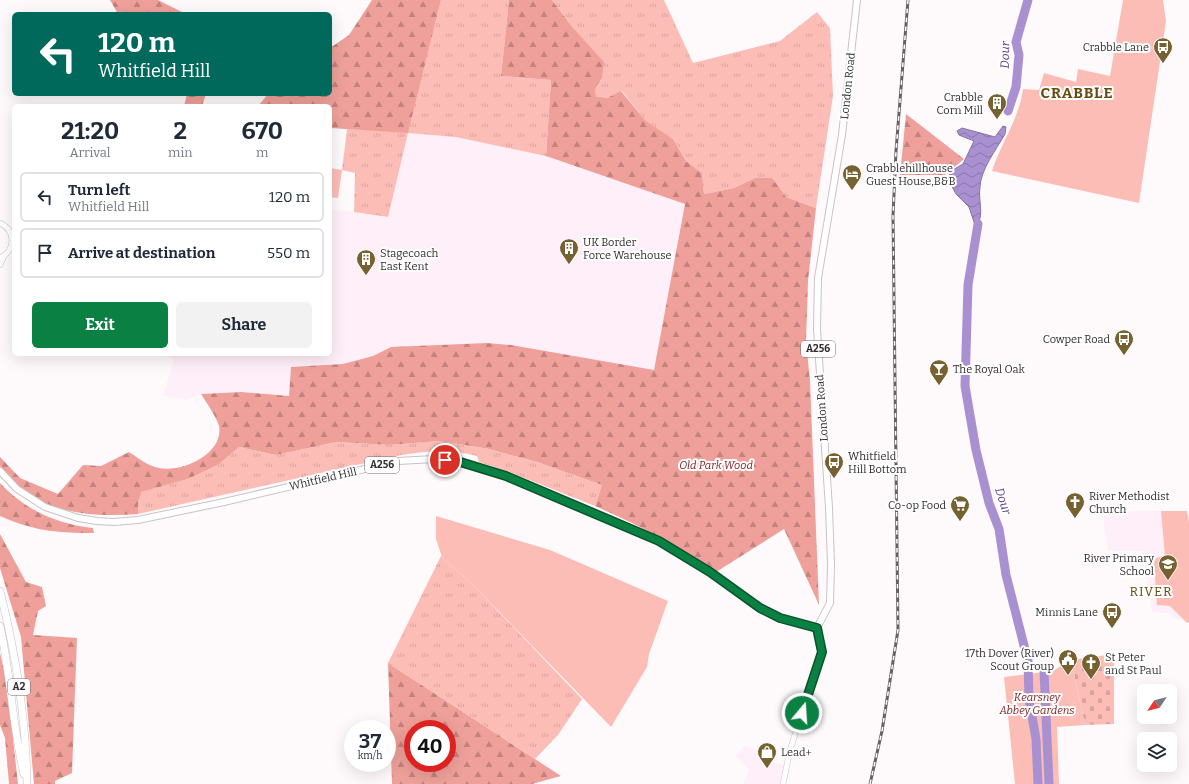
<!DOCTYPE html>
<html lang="en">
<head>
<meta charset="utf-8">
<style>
	body { margin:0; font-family:Bitter,serif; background:#f2f2f3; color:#1f2937; height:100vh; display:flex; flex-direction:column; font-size:15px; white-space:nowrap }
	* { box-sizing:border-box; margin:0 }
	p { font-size:13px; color:#747a83 }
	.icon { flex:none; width:22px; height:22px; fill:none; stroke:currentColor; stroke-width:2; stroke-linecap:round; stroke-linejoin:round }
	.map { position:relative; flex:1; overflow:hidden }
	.drawer { position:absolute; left:12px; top:104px; width:320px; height:252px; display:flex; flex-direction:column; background:#fff; border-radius:6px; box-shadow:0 4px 16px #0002 }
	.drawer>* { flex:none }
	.banner { position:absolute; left:12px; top:12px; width:320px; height:84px; border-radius:6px; box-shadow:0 4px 16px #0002; background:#00695c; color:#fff; overflow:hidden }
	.needle { width:26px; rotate:235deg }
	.buttons { position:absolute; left:1137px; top:684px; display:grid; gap:8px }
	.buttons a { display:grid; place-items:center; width:40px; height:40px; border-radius:6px; background:#fff; box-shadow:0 4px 16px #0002; font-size:20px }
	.speed { position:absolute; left:344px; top:720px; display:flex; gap:8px; font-size:20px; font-weight:700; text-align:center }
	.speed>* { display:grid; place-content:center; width:52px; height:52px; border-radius:50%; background:#fff; box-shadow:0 4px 16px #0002; line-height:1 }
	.speed small { font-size:10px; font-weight:400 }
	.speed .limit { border:6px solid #d22; background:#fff; color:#111 }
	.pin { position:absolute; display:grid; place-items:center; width:34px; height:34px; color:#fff; margin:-17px; border:2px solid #fff; border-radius:50%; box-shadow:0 1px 4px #0007 }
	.me { position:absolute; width:44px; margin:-22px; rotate:18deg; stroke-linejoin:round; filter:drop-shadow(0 0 3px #0008) }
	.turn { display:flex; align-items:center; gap:14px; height:84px; padding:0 20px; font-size:18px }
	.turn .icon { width:52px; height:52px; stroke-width:2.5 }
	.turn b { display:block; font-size:28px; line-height:34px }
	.eta { display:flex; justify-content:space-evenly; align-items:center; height:68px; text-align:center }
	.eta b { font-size:24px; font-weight:700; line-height:28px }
	.button { display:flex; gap:8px; margin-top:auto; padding:8px 20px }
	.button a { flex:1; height:46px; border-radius:6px; background:#0b8043; color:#fff; font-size:16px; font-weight:700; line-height:46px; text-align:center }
	.button a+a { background:#f2f2f3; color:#1f2937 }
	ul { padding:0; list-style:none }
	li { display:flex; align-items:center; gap:12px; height:50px; margin:0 8px 6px; padding:0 12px; border:2px solid #e0e1e3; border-radius:6px }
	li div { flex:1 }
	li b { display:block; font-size:15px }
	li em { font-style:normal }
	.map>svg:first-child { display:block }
</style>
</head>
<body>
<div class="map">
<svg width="1189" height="784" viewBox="0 0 1189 784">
	<defs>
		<pattern id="grass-tufts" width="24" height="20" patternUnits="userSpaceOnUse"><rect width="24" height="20" fill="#fcbdb7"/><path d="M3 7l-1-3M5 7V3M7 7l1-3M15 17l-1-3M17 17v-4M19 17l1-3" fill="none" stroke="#d8a39e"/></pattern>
		<pattern id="forest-firs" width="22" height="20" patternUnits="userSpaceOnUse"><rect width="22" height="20" fill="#efa09a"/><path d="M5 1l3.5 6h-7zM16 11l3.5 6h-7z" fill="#c2837e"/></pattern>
		<pattern id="cemetery-stones" width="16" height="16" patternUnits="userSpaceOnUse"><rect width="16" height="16" fill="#fcbdb7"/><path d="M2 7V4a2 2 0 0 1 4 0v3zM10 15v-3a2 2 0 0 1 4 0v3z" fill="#d8a39e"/></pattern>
		<pattern id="water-waves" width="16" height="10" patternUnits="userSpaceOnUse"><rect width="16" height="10" fill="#a991d1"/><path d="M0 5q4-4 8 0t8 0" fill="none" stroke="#8a77aa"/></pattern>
	</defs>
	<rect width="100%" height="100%" fill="#fefafc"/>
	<path fill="#ffeff8" d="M408 133 456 137 546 156 685 204 654 370 511 345 487 343 392 347 373 356 343 364 291 367 289 396 241 392 201 394 187 400 163 396 174 360 165 354H330V209L388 217Z
		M1112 511H1187L1189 521V622L1174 618 1168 613 1152 612 1142 551H1108L1104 528V513Z
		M744 746 760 751 758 757 783 765 780 784H743L749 770 736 756Z"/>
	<path fill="url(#grass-tufts)" d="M441 0H509L501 76 551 80 546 156 456 137 408 133 388 217 354 212 355 173 342 170 347 129 408 132Z
		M552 0H664L693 63 780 41 817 12 830 28 833 96 816 208 786 197 755 178 734 188 704 194 702 173 686 161 673 139 645 120 622 91 607 98 595 96 596 87 602 78 573 28Z
		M440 441 489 449 537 462 602 485 595 506 512 473 479 462 477 456C449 449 429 451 401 455L138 514V503L140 492 188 479 218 465 239 447 276 455 336 442 389 445Z
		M441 556 475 587 582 699 558 735 535 759 388 663Z"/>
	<path fill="url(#forest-firs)" fill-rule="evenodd" d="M110 0H158L186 14H118Z
		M372 0H441L408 133 330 128V106H258L268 94H330V48L349 35Z
		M509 0H552L573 28 604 62 602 78 596 87 595 96 607 98 621 91 645 120 673 139 686 161 702 173 704 194 734 188 755 178H772L786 197 816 208 808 281 806 341 810 381 819 605 784 529 716 572C678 545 638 525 595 506L602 485 537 462 489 449 440 441 389 445 336 442 276 455 239 447 218 465 188 479 141 492 138 503V514C97 517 48 515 16 484 11 479 5 472 0 466V457L20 478 58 494 83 465 101 466 129 452C138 458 148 466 159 468 182 473 224 454 219 426 217 418 206 402 201 394L241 392 289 396 291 367 343 364 373 356 391 347 487 343 511 345 654 370 685 204 546 156 551 80 501 76Z
		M187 94H206L202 106H184Z
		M906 114 964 159 945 175H900Z
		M0 483C25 510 57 524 93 528L94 533C57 533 34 531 0 516Z
		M0 534 26 582 42 587 46 606 38 611 33 635 77 638 72 773 55 781V784H34L21 637 0 568Z
		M0 653 7 684 18 784H9L5 738 0 725Z
		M388 663 561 776 532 784H392ZM413 729H447V763H413Z"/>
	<path fill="url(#cemetery-stones)" d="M1114 654V724L1085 725 1071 660Z"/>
	<path fill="#fcbdb7" d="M1123 0H1163L1166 21 1139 203 992 171C1001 143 1019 119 1023 89L1039 90 1044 73 1076 82 1078 69 1110 76Z
		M330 168 342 170 338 198 330 197Z
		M1161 511H1187L1189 522V622L1187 623 1170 606 1157 605 1154 562 1156 558 1165 556Z
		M436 516 550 550 668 601 649 654 647 667 611 727 475 587 442 557 436 539Z
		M1071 660 1085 725 1057 727 1059 784H1015L1004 677 1053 671Z"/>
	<path fill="url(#water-waves)" stroke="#8573a0" d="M1003 126 1006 127 1005 134C996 150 981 169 980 187 978 201 984 212 978 224L975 225 969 207 956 194 948 179 951 171 963 164 974 141 959 135 957 131 962 128 995 137Z"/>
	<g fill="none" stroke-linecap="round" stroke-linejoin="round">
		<path stroke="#a991d1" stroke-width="9" d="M1008 111 1016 87 1019 55 1016 42 1028 0
			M978 224 968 285 965 386 976 450 989 503 999 529 1006 575 1028 661 1029 699 1036 739 1038 784
			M1044 671 1049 784"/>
		<g stroke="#ccc1c7" stroke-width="6">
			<path id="minor" d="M0 223C16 231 16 250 0 258
				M0 265 4 256
				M783 784 790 750 822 651 817 628"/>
		</g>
		<g stroke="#ccc1c7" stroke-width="8">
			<path id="major" d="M0 471 17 489 45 507 78 518 97 521 114 522 138 520 224 502 399 461 433 459 457 461 506 476 659 541 710 572 760 608 780 618 817 628 830 603 831 564 829 508 817 329 818 278 842 135 857 0"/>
		</g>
		<g stroke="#ccc1c7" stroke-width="8">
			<path id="highway" d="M0 591C16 654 26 719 27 784
				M0 626C11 675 12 726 24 774"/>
		</g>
		<use href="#minor" stroke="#fff" stroke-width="5"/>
		<use href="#major" stroke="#fff" stroke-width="6"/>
		<use href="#highway" stroke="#fff" stroke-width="7"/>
		<g stroke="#656163" stroke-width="3">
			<path id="rail" d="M870 784 882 731 898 630 893 216 896 151 908 0"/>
		</g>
		<use href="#rail" stroke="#fff" stroke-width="1.5" stroke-dasharray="4.5" stroke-linecap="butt"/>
	</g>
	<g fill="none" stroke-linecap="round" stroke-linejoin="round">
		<g stroke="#07532c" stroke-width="10">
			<path id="route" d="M445 460 457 461 506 476 659 541 710 572 760 608 780 618 817 628 822 652 802 713"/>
		</g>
		<use href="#route" stroke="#0b8043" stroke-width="7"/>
	</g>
	<defs>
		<g id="bus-pin" transform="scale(1)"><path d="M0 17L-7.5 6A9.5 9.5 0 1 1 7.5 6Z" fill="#766231" stroke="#fff"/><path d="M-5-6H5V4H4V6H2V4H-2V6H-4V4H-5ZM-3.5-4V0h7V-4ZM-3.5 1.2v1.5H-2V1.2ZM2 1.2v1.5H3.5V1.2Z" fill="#fff"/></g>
		<g id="building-pin" transform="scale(1)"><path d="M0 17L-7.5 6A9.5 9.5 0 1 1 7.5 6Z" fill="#766231" stroke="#fff"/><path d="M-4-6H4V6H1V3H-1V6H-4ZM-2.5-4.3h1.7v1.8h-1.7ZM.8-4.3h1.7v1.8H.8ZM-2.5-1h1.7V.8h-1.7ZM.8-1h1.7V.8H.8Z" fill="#fff"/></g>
		<g id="hotel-pin" transform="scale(1)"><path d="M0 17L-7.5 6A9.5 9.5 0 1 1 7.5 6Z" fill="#766231" stroke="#fff"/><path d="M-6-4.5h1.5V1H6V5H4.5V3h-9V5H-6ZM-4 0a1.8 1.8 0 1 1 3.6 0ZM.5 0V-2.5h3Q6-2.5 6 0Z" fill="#fff"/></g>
		<g id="bar-pin" transform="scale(1)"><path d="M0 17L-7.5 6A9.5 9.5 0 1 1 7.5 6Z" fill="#766231" stroke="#fff"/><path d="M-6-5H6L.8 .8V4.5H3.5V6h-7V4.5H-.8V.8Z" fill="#fff"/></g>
		<g id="church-pin" transform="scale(1)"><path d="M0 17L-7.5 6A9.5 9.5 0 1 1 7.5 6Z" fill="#766231" stroke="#fff"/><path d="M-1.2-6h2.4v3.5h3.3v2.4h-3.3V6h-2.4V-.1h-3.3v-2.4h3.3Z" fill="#fff"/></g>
		<g id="supermarket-pin" transform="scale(1)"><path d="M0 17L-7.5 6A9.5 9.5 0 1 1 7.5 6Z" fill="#766231" stroke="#fff"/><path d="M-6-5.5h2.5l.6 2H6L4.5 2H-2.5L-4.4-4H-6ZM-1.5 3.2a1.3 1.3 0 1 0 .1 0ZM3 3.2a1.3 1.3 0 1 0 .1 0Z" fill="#fff"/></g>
		<g id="school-pin" transform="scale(1)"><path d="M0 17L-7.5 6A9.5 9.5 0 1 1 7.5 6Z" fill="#766231" stroke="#fff"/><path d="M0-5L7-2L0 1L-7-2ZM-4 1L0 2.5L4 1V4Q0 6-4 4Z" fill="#fff"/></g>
		<g id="civic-pin" transform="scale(1)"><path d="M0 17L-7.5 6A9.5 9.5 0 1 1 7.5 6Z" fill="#766231" stroke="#fff"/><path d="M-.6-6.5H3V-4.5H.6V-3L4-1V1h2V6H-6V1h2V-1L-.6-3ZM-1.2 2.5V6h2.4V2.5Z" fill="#fff"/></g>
		<g id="shop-pin" transform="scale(1)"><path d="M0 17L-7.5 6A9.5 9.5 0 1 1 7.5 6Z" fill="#766231" stroke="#fff"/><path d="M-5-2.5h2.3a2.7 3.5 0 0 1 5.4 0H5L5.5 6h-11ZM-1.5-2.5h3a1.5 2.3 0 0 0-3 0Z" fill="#fff"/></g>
	</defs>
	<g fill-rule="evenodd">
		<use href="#bus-pin" x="1163" y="47"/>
		<use href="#building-pin" x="997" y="103"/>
		<use href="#hotel-pin" x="852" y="174"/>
		<use href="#building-pin" x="569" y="248"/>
		<use href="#building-pin" x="366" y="259"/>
		<use href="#bus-pin" x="1124" y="339"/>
		<use href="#bar-pin" x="939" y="369"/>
		<use href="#bus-pin" x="834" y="462"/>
		<use href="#church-pin" x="1075" y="502"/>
		<use href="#supermarket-pin" x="960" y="505"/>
		<use href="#school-pin" x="1168" y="564"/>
		<use href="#bus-pin" x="1112" y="612"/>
		<use href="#civic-pin" x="1068" y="659"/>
		<use href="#church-pin" x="1091" y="663"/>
		<use href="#shop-pin" x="767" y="752"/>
	</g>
	<g text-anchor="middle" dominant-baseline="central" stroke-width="4" stroke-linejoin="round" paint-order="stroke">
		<g fill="#fff" stroke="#6f6c6d" stroke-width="1">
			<rect x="801" y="341" width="34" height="16" rx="3"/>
			<rect x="365" y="457" width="34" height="16" rx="3"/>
			<rect x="8" y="679" width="22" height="16" rx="3"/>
		</g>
		<g font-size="10" font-weight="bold" fill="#312d2f">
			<text x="818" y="349">A256</text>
			<text x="382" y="465">A256</text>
			<text x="19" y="687">A2</text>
		</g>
		<g font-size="11" fill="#312d2f" stroke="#fff" text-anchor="start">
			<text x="1149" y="47" text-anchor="end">Crabble Lane</text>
			<text x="983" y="97" text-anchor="end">Crabble<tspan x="983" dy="13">Corn Mill</tspan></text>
			<text x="866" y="168">Crabblehillhouse<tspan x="866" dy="13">Guest House,B&amp;B</tspan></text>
			<text x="583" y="242">UK Border<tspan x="583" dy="13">Force Warehouse</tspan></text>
			<text x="380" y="253">Stagecoach<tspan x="380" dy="13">East Kent</tspan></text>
			<text x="1110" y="339" text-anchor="end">Cowper Road</text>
			<text x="953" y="369">The Royal Oak</text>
			<text x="848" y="456">Whitfield<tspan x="848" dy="13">Hill Bottom</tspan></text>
			<text x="1089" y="496">River Methodist<tspan x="1089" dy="13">Church</tspan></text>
			<text x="946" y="505" text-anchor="end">Co-op Food</text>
			<text x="1154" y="558" text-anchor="end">River Primary<tspan x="1154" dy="13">School</tspan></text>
			<text x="1098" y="612" text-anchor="end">Minnis Lane</text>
			<text x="1054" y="653" text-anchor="end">17th Dover (River)<tspan x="1054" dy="13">Scout Group</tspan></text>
			<text x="1105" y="657">St Peter<tspan x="1105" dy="13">and St Paul</tspan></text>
			<text x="781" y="752">Lead+</text>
		</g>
		<g font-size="11" fill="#312d2f" stroke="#fff">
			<text transform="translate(848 86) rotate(-84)">London Road</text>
			<text transform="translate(822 408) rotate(-94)">London Road</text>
			<text transform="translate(323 479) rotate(-13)">Whitfield Hill</text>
		</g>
		<g font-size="11" font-style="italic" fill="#7f2424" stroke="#fff">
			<text x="716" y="465">Old Park Wood</text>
			<text x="1037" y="697">Kearsney<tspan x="1037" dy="13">Abbey Gardens</tspan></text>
		</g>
		<g font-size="12" font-style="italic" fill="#5c3a87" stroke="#fff">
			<text transform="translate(1005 55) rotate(-89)">Dour</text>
			<text transform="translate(1003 501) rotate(72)">Dour</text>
		</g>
		<g font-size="13" letter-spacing="1" fill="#634c10" stroke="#fff">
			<text x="1151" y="591">RIVER</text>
		</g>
		<g font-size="15" font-weight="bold" letter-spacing="1" fill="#634c10" stroke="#fff">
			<text x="1077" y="93">CRABBLE</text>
		</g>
	</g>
</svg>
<div class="buttons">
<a><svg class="needle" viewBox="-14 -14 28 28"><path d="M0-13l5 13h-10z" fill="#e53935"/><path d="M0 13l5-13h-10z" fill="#747a83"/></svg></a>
<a><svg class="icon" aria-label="layers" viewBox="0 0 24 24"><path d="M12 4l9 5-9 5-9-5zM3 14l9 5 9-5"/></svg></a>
</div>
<div class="speed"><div>37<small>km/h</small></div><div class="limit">40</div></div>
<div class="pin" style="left:445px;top:460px;background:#d93025"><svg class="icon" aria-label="arrive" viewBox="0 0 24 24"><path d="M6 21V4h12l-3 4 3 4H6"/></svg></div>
<svg class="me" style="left:802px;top:713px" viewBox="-20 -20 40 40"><circle r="17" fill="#0b8043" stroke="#fff" stroke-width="3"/><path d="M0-11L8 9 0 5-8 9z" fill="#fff"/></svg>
<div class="banner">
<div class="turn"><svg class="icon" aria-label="left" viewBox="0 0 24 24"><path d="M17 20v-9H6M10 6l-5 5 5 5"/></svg><div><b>120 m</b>Whitfield Hill</div></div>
</div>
<section class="drawer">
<div class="eta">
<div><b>21:20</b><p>Arrival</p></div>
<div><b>2</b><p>min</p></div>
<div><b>670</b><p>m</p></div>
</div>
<ul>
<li><svg class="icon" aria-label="left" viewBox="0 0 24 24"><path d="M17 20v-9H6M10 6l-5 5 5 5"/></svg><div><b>Turn left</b><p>Whitfield Hill</p></div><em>120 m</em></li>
<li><svg class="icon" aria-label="arrive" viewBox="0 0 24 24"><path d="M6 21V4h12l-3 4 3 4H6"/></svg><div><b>Arrive at destination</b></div><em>550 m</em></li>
</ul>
<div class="button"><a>Exit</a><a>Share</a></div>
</section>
</div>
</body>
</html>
